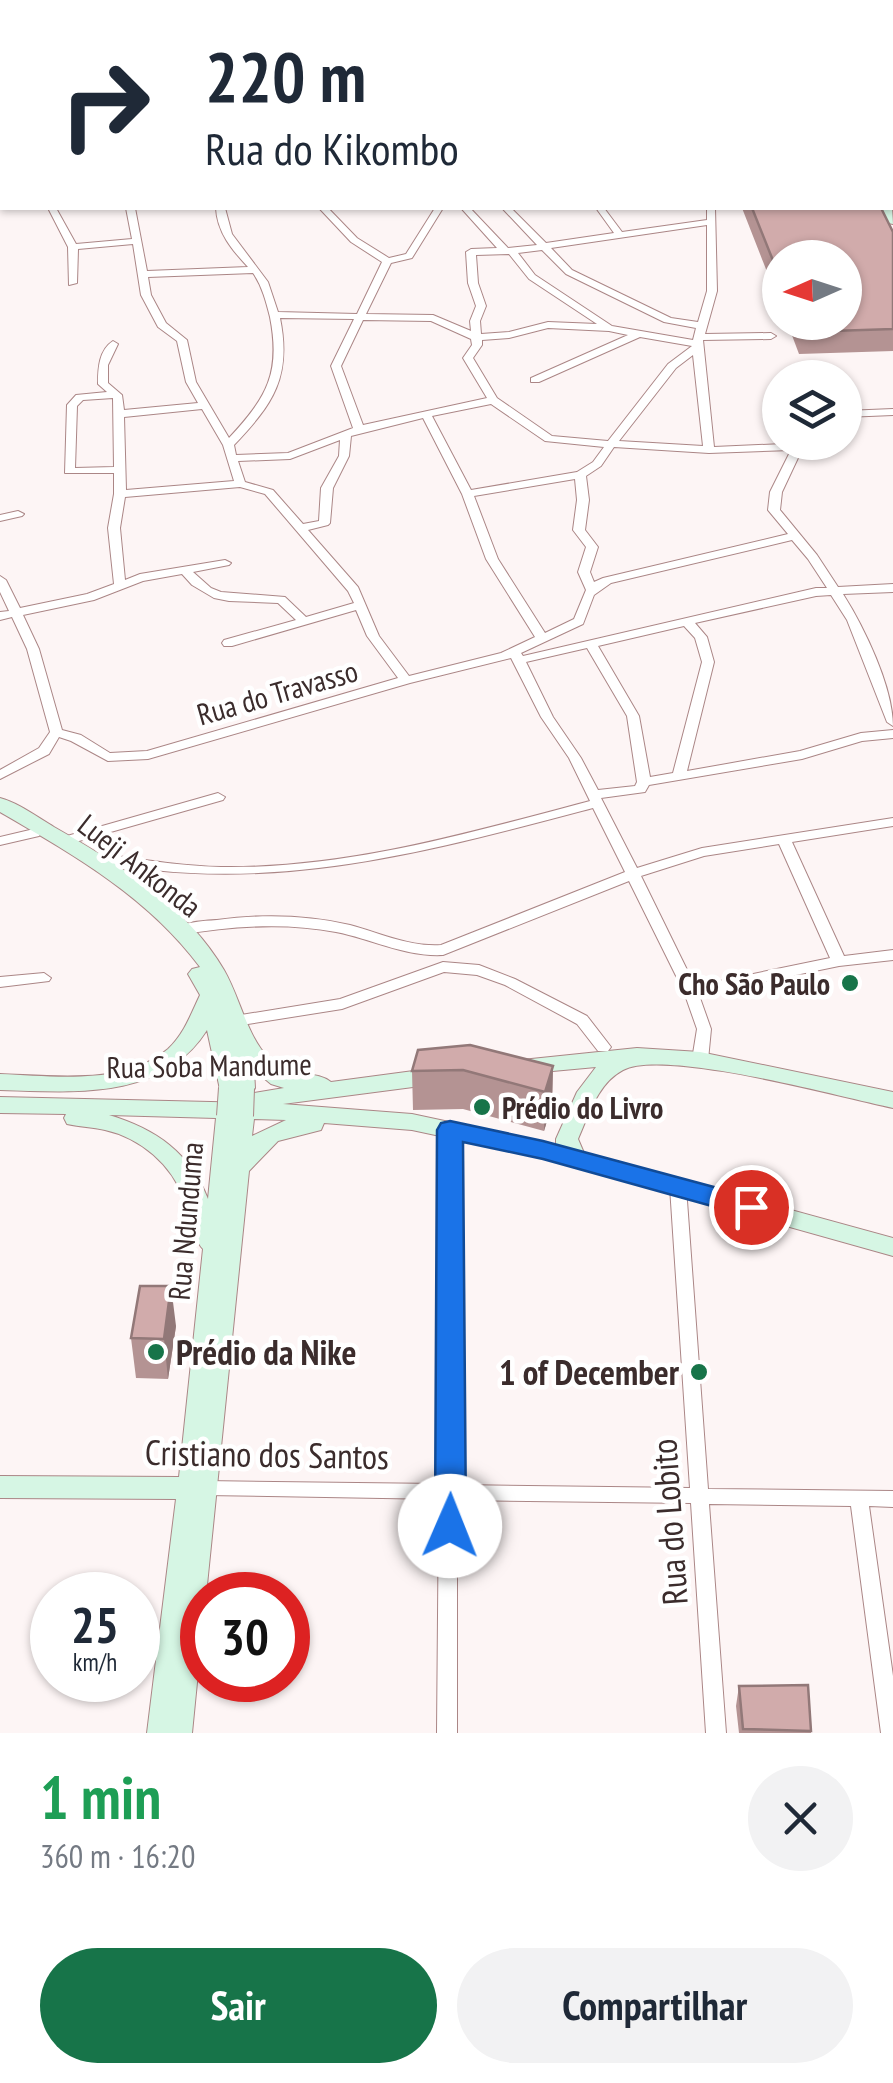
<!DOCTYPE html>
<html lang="pt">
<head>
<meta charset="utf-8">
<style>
	body { margin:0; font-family:"PT Sans Narrow",sans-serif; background:#f2f2f3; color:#1f2937; height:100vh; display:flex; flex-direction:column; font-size:38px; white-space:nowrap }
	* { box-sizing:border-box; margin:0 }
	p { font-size:32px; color:#747a83 }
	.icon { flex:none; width:55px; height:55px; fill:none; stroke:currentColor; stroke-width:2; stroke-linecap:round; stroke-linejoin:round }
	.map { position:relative; height:1733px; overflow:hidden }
	.sheet { display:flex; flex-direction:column; background:#fff; flex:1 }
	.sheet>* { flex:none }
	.guide { position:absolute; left:0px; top:0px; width:895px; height:210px; box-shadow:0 2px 8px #0004; background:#fff; color:#1f2937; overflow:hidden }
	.needle { width:65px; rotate:267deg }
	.controls { position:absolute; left:762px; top:240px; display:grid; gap:20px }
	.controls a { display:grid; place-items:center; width:100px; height:100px; border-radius:50%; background:#fff; box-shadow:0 2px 8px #0004; font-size:50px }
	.speed { position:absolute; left:30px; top:1572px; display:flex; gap:20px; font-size:50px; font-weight:700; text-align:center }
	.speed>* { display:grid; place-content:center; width:130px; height:130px; border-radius:50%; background:#fff; box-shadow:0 2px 8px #0004; line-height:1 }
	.speed small { font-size:25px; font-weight:400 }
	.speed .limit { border:15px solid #d22; background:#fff; color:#111 }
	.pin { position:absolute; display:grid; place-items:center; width:85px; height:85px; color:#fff; margin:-42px; border:5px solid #fff; border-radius:50%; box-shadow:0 2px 10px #0007 }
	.me { position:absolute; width:110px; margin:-55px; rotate:1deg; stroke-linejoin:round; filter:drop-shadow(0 0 8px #0008) }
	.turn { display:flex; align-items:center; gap:35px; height:210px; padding:0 40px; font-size:45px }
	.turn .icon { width:130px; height:130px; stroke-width:2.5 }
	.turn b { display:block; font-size:70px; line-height:85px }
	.round { display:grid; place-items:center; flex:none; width:105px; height:105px; border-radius:52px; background:#f2f2f3 }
	.headline { display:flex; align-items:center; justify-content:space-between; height:170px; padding:0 40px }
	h1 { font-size:60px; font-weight:700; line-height:75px; color:#1e9e55 }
	.cta { display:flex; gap:20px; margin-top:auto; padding:20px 40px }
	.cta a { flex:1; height:115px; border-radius:60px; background:#177449; color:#fff; font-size:40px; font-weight:700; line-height:115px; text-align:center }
	.cta a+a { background:#f2f2f3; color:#1f2937 }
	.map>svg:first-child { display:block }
</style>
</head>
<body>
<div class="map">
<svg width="893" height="1733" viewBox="0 0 893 1733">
	<rect width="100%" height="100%" fill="#fdf5f5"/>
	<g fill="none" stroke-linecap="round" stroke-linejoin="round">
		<g stroke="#ab8686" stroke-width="2">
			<path id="street" d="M221 0H229V2H221Z
				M275 0H283V2H275Z
				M314 0H322L321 2H313Z
				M396 0H404V2H396Z
				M0 20H2V24H0Z
				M0 36H2V49H0Z
				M892 42H893V46H892Z
				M0 56H2V61H0Z
				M0 90 2 91V95L0 96Z
				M0 140 2 141V146H0Z
				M892 154H893V160H892Z
				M48 208H56L76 244 132 239 126 208H135L147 271 248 267C232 250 217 232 216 208H225L232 234 268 282 278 312 357 314 382 262 351 242 319 208H328L357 238 389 258 406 254 435 208H443L412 258 391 263 366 314 433 315 471 331 470 321 476 306 468 283 466 252 471 249 497 248 461 208H470L508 248 537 245 502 208H511L546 243 614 233 596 208H604L622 232 707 220V208H715L717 291 705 334 771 333 776 336 771 339 703 340 714 447 805 443 782 492 780 510 817 555 838 587 893 584V592L843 594C864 627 893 687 893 726L887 722 847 620 831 595 816 596 695 623 707 637 714 662 687 771 800 751 861 733 893 730V738L862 741 802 759 649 785 645 792 601 798 637 868 702 848 893 818V826L792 842 844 956 893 950V960L839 966 699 995 711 1029 708 1060 705 1064H695L692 1060 697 1029 684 992 629 881 443 955C405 957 372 939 336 932 284 922 231 926 179 935L172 930C183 922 202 921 217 920 261 914 307 915 350 925 380 933 409 947 441 945L625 872 593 808C424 853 262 898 86 859L84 856 86 853 91 852C134 858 177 866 221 867 346 869 469 833 590 801L569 758 541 717 511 658 410 683 148 759 108 761 71 741 59 737 49 754 0 779V770L39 748 50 732 27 649 12 617 0 620V612L9 611 0 592V576L6 580 20 608 87 594 114 584 108 528 114 494V473H65L67 405 76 395 107 392 98 384C98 368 99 350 113 341L118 344 108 365V383L122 395 124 410 198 403 186 382 177 341 158 327 141 295 133 244 78 249 77 283 69 285 68 247ZM707 225V291L698 322 671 318 572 270 551 248ZM542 250 566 274 664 322 696 328 693 340 612 326 535 275 518 253ZM509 254 529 279 597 324 548 322 509 332 481 334 480 321 486 306 478 283 476 255ZM253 273C262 286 266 301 270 317 281 373 267 397 229 438L196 382 187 340 166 323 151 295 148 277ZM280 318 354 319 331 366 353 428 288 453 236 455 234 445C273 404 292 377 280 318ZM363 320 431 321 471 339 472 345 463 358 487 398 363 425 341 366ZM548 328 609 331 628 335 531 378V382H539L640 337 692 346 668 364 608 441 552 436 497 398 473 358 482 345V340L509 338ZM693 355 703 446 619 441 676 368ZM113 398 114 467 75 468 77 406 83 400ZM491 404 545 441 604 447 593 462 577 472 471 490 432 416ZM202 409 223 445 234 481 126 490 124 417ZM423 418 462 494 486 559 535 637 501 653 409 676 379 636 358 587 308 530 328 525 330 523 333 488 349 456 351 436ZM340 440 339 456 321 488 319 521 303 524 273 490 245 482 238 461 290 459ZM614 447 709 453 791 450 770 492 768 510 788 534 603 578 594 582 590 572 598 547 585 530 589 500 586 476 601 466ZM575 479 577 500 573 530 586 547 578 572 586 590 574 619 545 633 498 559 474 496ZM240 487 265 494 348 591 354 603 306 617 285 597 221 592 211 588 193 572 229 565 231 563 225 560 140 574 125 580 120 528 125 497ZM792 540 808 559 827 588H816L523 656 521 653 583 624 594 595 611 583ZM182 574 192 585 214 598 229 601 278 603 296 620 224 640 222 643 224 646H232L356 610 367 636 398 678 147 751 110 753 81 735 62 730 39 649 23 615 94 600 143 581ZM684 626 695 638 702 662 673 773 650 777 639 716 598 646ZM587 648 627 716 637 782 635 786 598 790 581 758 553 717 526 662ZM779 844 830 958 695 986 641 876 704 856Z
				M893 409V415L845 417V411Z
				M18 511 24 514 22 516 0 521V515Z
				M218 793 225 797 223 800 65 845 58 841 60 838Z
				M34 829 41 833 39 836 0 845V837Z
				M443 962 479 965 515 979 587 1016 611 1047 608 1051H598L577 1024 505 985 477 975 444 972 342 1009 235 1026 230 1025 228 1021 230 1017 235 1016 340 999Z
				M44 973 51 978 49 981 0 987V977Z
				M450 1124 456 1126 458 1130 457 1485 690 1488 670 1187 672 1183H684L686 1187 708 1489 893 1491V1507L869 1506 893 1676V1733H881L851 1506 709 1504 726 1733H706L691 1503 457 1500V1733H437L439 1499 205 1495 199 1493 196 1488 199 1483 205 1481 439 1484 442 1130 444 1126Z"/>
		</g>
		<g stroke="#ab8686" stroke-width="2">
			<path id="secondary" d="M755 0H767L769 2H757Z
				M776 0H788L789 2H778Z
				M0 193H2V201H0Z
				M880 208H892L893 224 888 223Z
				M0 798C19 803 37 817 54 827 117 863 187 906 224 970 241 1000 246 1034 269 1059 291 1082 314 1068 331 1082L436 1068 444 1071 447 1076 444 1081 436 1084 283 1104 412 1114 556 1145V1139L577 1092 596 1067 520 1074 512 1071 509 1066 512 1061 637 1048 700 1052 893 1092V1108C840 1097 664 1048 623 1070 598 1083 589 1114 578 1139L584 1153 893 1238V1256L543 1158 412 1130 324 1123 321 1130 278 1141 249 1171 206 1595H202V1632L192 1733H147L176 1499 0 1498V1476L179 1477 203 1249C192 1237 190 1215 184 1199 172 1165 141 1138 105 1130 93 1127 80 1127 67 1124L64 1118 66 1114 0 1113V1097L253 1103 251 1099 254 1093 284 1088 271 1084 254 1070 255 1088 252 1094H221L207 1030C162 1101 74 1092 0 1090V1074C54 1076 124 1086 168 1049 184 1034 191 1014 200 995L188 974 192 969 200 967C148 897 74 855 0 812ZM109 1115 216 1118 208 1199C190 1153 156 1129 109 1115ZM254 1119 286 1120 252 1136Z"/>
		</g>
		<use href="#street" fill="#fff" fill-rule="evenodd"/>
		<use href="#secondary" fill="#d6f6e4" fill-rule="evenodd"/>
		<g stroke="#ab8686" stroke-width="22" stroke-linecap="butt">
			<path id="secondary-bridge" d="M227 1116 229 1088
				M243 1116 244 1088"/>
		</g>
		<use href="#secondary-bridge" stroke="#d6f6e4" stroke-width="20"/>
	</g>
	<path fill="#b49393" d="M649 0H726L725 2H650Z
		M742 208H881L893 232V351L799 354 787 322H845L780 258V305Z
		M553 1066 552 1105 544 1131 463 1109 413 1110 412 1071Z
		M176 1326 168 1379 136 1378 131 1338Z
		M739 1686 811 1731V1733H739L736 1706Z"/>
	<path fill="#927878" d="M553 1066 552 1105 544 1131 545 1092Z
		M171 1286 176 1326 168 1379 164 1339Z"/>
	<path fill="#d1abab" stroke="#927878" stroke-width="2.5" d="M752 208H881L893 232V329L802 332 798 322H845V258H780V278Z
		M470 1045 553 1066 545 1092 463 1070 412 1071 418 1050Z
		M140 1286H171L164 1339 131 1338Z
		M808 1685 811 1731 743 1729 739 1686Z"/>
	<path fill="#1a73e8" stroke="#114b97" stroke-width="2.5" d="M450 1121 543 1141 751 1197 761 1200 765 1207 761 1214 751 1217 543 1159 463 1142 466 1526 461 1535 450 1538 440 1535 435 1526 437 1130 441 1123Z"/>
	<g fill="#177449" stroke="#fff" stroke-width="4">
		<circle cx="850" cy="983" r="10"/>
		<circle cx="482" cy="1107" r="10"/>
		<circle cx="156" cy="1352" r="10"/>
		<circle cx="699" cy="1372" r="10"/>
	</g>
	<g text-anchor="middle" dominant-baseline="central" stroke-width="9" stroke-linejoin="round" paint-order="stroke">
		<g font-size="30" fill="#3b2c2c" stroke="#fff">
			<text transform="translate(277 692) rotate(-16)">Rua do Travasso</text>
			<text transform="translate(140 865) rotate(38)">Lueji Ankonda</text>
			<text transform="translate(209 1065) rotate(-1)">Rua Soba Mandume</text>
			<text transform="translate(185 1221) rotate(-85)">Rua Ndunduma</text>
		</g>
		<g font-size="30" font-weight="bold" fill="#3b2c2c" stroke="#fff" text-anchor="end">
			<text x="830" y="983">Cho São Paulo</text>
			<text x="502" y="1107" text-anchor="start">Prédio do Livro</text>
		</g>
		<g font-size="35" font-weight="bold" fill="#3b2c2c" stroke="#fff" text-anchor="start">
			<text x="176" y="1352">Prédio da Nike</text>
			<text x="679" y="1372" text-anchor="end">1 of December</text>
		</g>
		<g font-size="35" fill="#3b2c2c" stroke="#fff">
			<text transform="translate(267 1454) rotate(1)">Cristiano dos Santos</text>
			<text transform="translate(669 1522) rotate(-94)">Rua do Lobito</text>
		</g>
	</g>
</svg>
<div class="controls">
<a><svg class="needle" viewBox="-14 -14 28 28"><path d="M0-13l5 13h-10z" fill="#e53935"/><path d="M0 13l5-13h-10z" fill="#747a83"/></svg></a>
<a><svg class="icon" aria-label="layers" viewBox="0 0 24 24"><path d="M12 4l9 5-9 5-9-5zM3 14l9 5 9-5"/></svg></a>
</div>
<div class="speed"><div>25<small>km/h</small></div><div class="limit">30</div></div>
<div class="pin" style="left:751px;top:1207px;background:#d93025"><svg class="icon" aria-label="arrive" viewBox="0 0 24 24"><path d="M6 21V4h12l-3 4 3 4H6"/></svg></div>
<svg class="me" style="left:450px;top:1526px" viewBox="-20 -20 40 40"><circle r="19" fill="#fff"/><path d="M0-13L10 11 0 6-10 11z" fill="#1a73e8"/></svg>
<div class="guide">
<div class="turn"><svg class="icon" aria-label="right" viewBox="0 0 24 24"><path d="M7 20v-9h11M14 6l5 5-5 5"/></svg><div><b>220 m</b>Rua do Kikombo</div></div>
</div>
</div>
<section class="sheet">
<div class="headline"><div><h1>1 min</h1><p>360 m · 16:20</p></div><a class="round"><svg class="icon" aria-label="close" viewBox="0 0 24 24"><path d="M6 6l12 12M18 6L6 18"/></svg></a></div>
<div class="cta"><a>Sair</a><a>Compartilhar</a></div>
</section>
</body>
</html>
